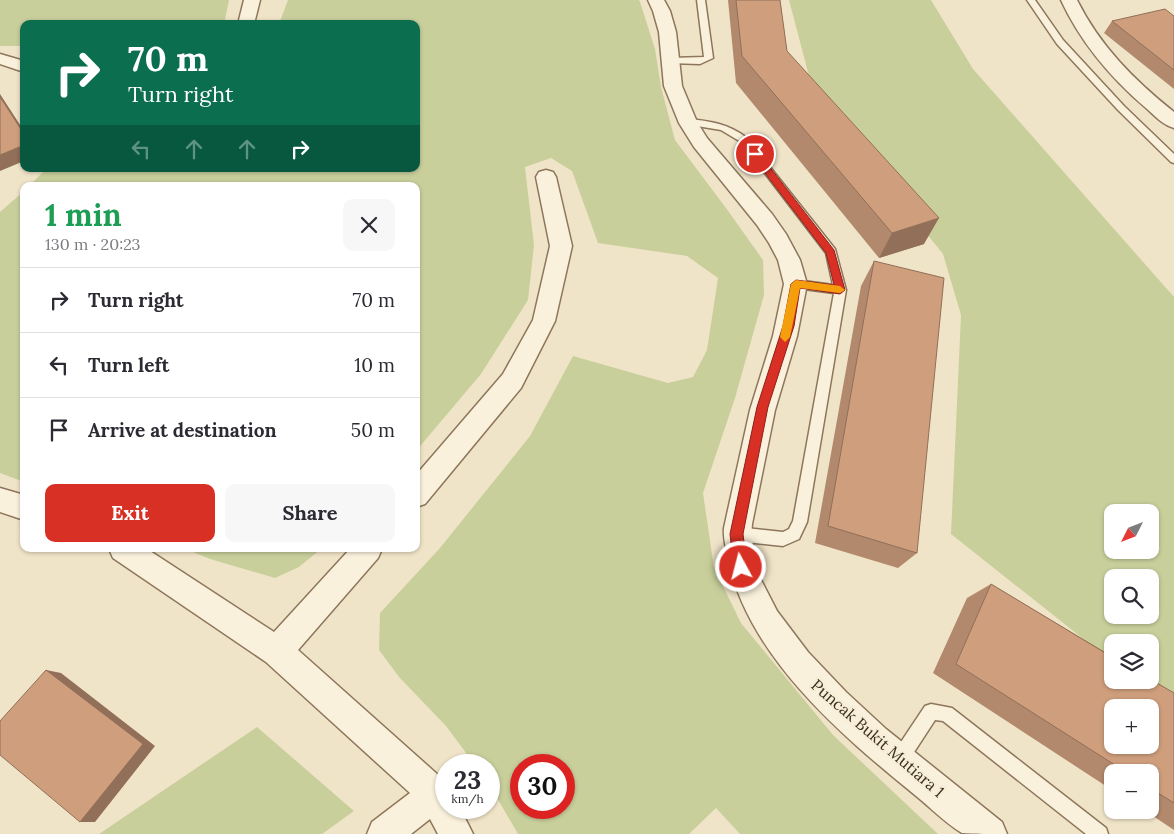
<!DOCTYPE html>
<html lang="en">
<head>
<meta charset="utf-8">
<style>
	body { margin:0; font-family:Lora,serif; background:#f7f7f7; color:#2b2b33; height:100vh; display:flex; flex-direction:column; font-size:19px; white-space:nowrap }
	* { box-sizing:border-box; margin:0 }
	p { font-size:16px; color:#7c7c81 }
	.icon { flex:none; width:28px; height:28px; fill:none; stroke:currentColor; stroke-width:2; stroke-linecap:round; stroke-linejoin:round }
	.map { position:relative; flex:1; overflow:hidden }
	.panel { position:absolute; left:20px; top:182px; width:400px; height:370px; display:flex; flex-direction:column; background:#fff; border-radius:10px; box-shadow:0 1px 4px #0004 }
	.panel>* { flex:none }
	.guide { position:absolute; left:20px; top:20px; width:400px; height:152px; border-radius:10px; box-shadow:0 1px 4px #0004; background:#0b6e4f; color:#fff; overflow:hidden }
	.needle { width:32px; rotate:228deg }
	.fabs { position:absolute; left:1104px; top:504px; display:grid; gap:10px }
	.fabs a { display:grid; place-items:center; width:55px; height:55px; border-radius:10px; background:#fff; box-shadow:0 1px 4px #0004; font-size:25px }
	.speed { position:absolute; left:435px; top:754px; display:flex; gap:10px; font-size:25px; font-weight:700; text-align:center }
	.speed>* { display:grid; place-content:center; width:65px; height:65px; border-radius:50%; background:#fff; box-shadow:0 1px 4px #0004; line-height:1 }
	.speed small { font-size:12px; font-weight:400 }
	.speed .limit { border:8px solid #d22; background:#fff; color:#111 }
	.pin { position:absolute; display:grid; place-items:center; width:42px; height:42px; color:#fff; margin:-21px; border:2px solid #fff; border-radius:50%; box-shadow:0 1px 5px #0007 }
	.me { position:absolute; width:55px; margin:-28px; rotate:353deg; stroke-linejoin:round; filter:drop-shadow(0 0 4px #0008) }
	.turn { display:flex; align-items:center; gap:18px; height:105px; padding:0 25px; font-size:22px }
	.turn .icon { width:65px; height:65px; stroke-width:2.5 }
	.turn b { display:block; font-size:35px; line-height:42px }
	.lanes { display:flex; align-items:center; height:48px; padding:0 25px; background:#0003; justify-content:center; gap:25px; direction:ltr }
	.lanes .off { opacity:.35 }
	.round { display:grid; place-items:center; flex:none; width:52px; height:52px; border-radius:10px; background:#f7f7f7 }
	.overview { display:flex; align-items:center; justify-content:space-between; height:85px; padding:0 25px }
	h1 { font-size:30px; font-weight:700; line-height:38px; color:#1e9e55 }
	.button { display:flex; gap:10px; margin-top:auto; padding:10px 25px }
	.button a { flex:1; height:58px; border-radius:10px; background:#d93025; color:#fff; font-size:20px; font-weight:700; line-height:58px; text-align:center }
	.button a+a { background:#f7f7f7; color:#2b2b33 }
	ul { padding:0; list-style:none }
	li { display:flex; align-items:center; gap:15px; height:65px; padding:0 25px; border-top:1px solid #e1e1e2 }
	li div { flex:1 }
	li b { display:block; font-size:19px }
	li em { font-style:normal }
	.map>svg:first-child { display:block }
</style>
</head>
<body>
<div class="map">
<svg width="1174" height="834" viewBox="0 0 1174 834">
	<rect width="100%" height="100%" fill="#f0e4c8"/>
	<path fill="#c9cf9b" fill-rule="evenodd" d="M0 0H229L225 20 222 24H24V46H0Z
		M288 0H639L640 2 655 49 661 87 675 140 726 208 763 260 764 295 735 398 703 493 714 568 741 623 833 735 938 834H740L716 808 689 834H518L489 784V765H475L446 726 399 677 379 650 380 613 440 548 530 436 573 356 668 383 693 377 707 350 718 278 687 256 598 243 572 171 551 158 525 167 534 245 528 300 481 374 416 451V186H29L46 169H416V24H279ZM521 765H564V808H521Z
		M789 0H931L973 69 1174 297V693L1150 679V642H1112V658L1096 649 951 534 961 315 943 254 814 95ZM1112 512H1150V550H1112ZM1112 578H1150V615H1112Z
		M24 191V482L0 473V212Z
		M186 549H321L299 567 275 578 210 559Z
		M257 727 354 811 322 834H99Z"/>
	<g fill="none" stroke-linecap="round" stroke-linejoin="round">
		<g stroke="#8d765c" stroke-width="3">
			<path id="lane" d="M697 0H705L713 58 700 64 668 63 667 61 671 58 704 57Z
				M1027 0H1035L1063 40 1124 106 1174 154V163L1171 162 1118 110 1057 44Z
				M688 119C710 121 729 124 747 138L835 249 846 290 807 522 799 539 783 546 737 541 732 539 730 534 732 529 737 527 783 532 789 529 793 521 834 293 796 288 790 284 796 280 833 285 826 253 741 142 721 130 685 124 683 122Z
				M931 704 952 708 1106 828 1108 834H1086L943 721 935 720 905 766 899 768 893 766 891 760 893 754 925 706Z"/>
		</g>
		<g stroke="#8d765c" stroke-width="3">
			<path id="street" d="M244 0H260L254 24H238Z
				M648 0H664L670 11 676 32 682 86 697 122 707 138 772 214 786 234 800 260 807 284 797 336 775 410 752 524 751 536 759 576 777 611 808 652 846 692 886 729 1002 822 1007 834C997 834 969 834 962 833 945 823 930 807 915 795 841 735 747 655 728 558 726 548 723 538 724 528L750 410 773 336 784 284 778 260 769 243 757 225 694 147 679 123 664 86 659 32 653 11Z
				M1061 0H1077C1100 46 1134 80 1174 112V128C1163 125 1155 116 1146 108 1110 77 1081 43 1061 0Z
				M0 54 24 61V72L0 64Z
				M546 170 553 172 556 177 572 246 555 321 521 388 425 504 416 507V475L503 374 533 320 550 246 536 177 539 172Z
				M0 488 24 495V520L0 512Z
				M109 549H147L274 632 350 549H382L378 558 298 650 446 782V808H460L473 834H438L430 819 411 834H367L372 822 410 793 266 662 113 558Z"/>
		</g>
		<use href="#lane" fill="#faf1dc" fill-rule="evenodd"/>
		<use href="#street" fill="#faf1dc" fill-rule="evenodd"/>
	</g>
	<path fill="#b2896c" d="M728 0H780L787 51 924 244 879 258 736 83Z
		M1174 16V89L1104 33 1112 21Z
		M874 261 917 553 898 568 815 543 861 286Z
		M991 584 1174 693V830L1144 810H1150V772H1112V790L933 673 967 598Z"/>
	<path fill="#916f58" d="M0 94 24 131V134L0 97Z
		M24 145V161L0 171V155Z
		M939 218 924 244 879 258 892 233Z
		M46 670 61 673 155 746 95 822H80Z"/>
	<path fill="#cf9f7d" stroke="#916f58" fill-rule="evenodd" d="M736 0H780L787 51 939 218 892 233 742 56Z
		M1165 9 1174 16V70L1112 21Z
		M0 97 24 134V145L0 155Z
		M874 261 944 278 917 553 828 526Z
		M991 584 1112 657V680H1150V679L1174 693V803L1150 788V772H1126L956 664ZM1112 708H1150V745H1112Z
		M46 670 143 744 80 822 0 755V721Z"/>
	<path fill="#d93025" stroke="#8d1f18" d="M755 151 758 152 834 250 845 290 840 294 800 288 794 326 768 407 743 534 747 567 745 571 741 573 736 571 734 567 730 534 757 407 783 326 791 284 796 280 834 285 826 253 752 156V152Z"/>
	<path fill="#f59e0b" d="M796 280 840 286 845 290 840 293 800 288 790 337 785 342 780 337 791 284Z"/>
	<g text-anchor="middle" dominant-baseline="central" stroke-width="5" stroke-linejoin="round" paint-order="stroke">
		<g font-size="16" fill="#3d2e20" stroke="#f7eed8">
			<text transform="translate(878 738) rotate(41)">Puncak Bukit Mutiara 1</text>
		</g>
	</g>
</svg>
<div class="fabs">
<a><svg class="needle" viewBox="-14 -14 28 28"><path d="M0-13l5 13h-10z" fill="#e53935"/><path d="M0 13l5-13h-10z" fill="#7c7c81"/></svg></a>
<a><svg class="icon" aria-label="search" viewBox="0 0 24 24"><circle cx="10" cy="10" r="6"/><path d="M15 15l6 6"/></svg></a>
<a><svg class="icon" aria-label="layers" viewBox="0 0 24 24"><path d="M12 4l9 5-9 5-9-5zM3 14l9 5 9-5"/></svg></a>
<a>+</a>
<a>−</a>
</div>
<div class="speed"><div>23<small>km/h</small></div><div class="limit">30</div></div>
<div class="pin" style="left:755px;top:154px;background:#d93025"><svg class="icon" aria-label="arrive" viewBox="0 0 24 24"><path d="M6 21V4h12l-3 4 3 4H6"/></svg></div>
<svg class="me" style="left:741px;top:567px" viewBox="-20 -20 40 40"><circle r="17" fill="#d93025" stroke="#fff" stroke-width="3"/><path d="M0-11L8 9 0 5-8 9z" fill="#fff"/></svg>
<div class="guide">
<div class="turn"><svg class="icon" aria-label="right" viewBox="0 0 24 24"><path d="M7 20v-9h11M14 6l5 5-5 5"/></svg><div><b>70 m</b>Turn right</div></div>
<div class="lanes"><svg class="icon off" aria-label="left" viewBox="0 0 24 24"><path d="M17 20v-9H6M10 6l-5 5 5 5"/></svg><svg class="icon off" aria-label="ahead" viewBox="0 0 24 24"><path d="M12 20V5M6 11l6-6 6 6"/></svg><svg class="icon off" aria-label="ahead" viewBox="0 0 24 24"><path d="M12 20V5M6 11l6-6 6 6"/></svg><svg class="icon" aria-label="right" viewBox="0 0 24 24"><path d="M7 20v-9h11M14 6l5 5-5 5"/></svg></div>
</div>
<section class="panel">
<div class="overview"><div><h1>1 min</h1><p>130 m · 20:23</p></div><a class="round"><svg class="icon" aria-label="close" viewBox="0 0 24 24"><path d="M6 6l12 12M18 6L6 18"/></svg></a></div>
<ul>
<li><svg class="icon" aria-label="right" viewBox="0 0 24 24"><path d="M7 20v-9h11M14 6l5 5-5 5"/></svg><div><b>Turn right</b></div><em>70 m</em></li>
<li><svg class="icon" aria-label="left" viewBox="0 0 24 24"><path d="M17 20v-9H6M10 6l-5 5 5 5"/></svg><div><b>Turn left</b></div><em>10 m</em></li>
<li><svg class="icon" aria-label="arrive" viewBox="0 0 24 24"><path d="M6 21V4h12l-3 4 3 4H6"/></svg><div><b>Arrive at destination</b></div><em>50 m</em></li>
</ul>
<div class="button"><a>Exit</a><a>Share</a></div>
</section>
</div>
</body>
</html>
